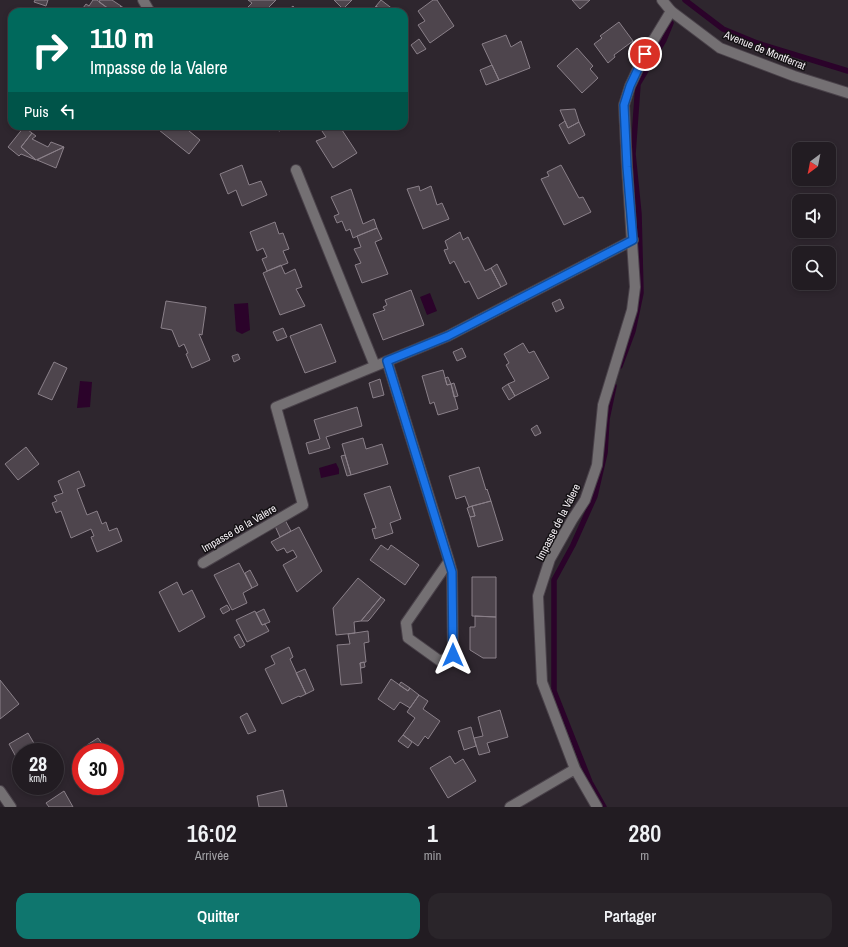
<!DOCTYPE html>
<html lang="fr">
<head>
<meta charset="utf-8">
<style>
	body { margin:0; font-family:"Archivo Narrow",sans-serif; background:#2a252a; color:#f1f3f6; height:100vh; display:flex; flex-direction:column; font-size:15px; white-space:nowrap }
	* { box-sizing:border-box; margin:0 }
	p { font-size:13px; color:#a2a1a5 }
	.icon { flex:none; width:22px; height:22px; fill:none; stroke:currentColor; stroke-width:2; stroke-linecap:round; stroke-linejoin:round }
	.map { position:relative; height:807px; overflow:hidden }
	.sheet { display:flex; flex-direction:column; background:#221c22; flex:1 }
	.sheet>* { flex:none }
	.guide { position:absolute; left:8px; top:8px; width:400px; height:122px; border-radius:12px; box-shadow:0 2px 6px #0003,0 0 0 1px #3f3a40; background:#00695c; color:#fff; overflow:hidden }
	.needle { width:26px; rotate:212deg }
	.fabs { position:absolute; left:792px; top:142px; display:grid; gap:8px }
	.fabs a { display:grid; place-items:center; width:44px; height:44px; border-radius:8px; background:#221c22; box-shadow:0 2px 6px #0003,0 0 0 1px #3f3a40; font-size:20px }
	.speed { position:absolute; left:12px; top:743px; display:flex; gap:8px; font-size:20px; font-weight:700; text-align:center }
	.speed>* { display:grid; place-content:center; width:52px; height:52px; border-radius:50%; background:#221c22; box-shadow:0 2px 6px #0003,0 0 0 1px #3f3a40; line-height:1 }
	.speed small { font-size:10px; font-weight:400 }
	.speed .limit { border:6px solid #d22; background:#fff; color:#111 }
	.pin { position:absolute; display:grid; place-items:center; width:34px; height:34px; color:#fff; margin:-17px; border:2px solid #fff; border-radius:50%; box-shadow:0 1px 4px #0007 }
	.me { position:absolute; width:44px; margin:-22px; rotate:0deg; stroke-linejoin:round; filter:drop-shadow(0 0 3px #0008) }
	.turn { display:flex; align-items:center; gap:14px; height:84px; padding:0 16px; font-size:18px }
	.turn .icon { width:52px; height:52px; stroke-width:2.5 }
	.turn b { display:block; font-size:28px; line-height:34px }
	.then { display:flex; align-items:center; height:38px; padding:0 16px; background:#0003; gap:8px; font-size:15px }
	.eta { display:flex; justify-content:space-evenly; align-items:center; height:68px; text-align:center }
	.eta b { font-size:24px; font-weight:600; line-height:28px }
	.cta { display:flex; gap:8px; margin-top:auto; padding:8px 16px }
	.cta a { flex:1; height:46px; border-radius:12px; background:#0f766e; color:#fff; font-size:16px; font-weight:600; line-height:46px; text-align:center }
	.cta a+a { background:#2a252a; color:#f1f3f6 }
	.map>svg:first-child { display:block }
</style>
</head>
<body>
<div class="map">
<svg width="848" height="807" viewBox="0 0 848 807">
	<rect width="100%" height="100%" fill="#2e262e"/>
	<path fill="#2b032a" d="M430 293 437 311 427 315 420 297Z
		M248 303 250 330 242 334 236 331 234 304Z
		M80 381 92 382 90 407 77 408Z
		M336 463 339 469V474L321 478 319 468Z"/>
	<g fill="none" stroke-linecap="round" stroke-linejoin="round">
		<path stroke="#2b032a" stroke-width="5.5" d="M685 0 723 29 757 43 848 71
			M620 366 633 331 641 293 639 214 633 154 638 84 664 40 671 23
			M604 807 590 782 554 691V580L573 545 595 496 605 453 607 419 614 386"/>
	</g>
	<path fill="#4e454d" stroke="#8a8089" d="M35 0H48L46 6 34 2Z
		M93 0H97L113 12H80L86 4 89 6Z
		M100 0H112L121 6 117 12H113L99 2Z
		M248 0H276L264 12H254L248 7 252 3Z
		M334 0H352L343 9Z
		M381 0 394 10 393 12H383L376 6Z
		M433 0H437L454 26 430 43 418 25 425 21 418 11Z
		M572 0H590L580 9Z
		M121 6 129 12H117Z
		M293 6 298 12 287 11Z
		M376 6 383 12H371Z
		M619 22 633 41 614 55 615 57 608 63 594 44 602 38 600 36Z
		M506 35 511 47 521 41 530 68 499 80 482 44Z
		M419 39 426 49 417 54 411 45Z
		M577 48 593 66 590 69 598 78 582 93 557 66Z
		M492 65 499 80 486 85 480 70Z
		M575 109 579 122 568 128 560 110Z
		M565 121 568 128 579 122 585 135 569 144 559 125Z
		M154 126H183L200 140 189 154Z
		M239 126H254L253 130Z
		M262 126H282L280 131Z
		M323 126H341L340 127 357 153 333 168 316 141 326 137 320 128Z
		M24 127 32 133 21 147 36 160 21 154 19 156 8 147Z
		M32 133 36 136 32 139 48 147 51 142 64 147 36 160 21 147Z
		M64 147 56 168 37 160Z
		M242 165 249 185 261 181 267 195 242 206 236 190 228 194 220 174Z
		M561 165 579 198 583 197 591 212 564 225 541 179 549 176 547 172Z
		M419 186 420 191 431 186 437 205 442 203 449 219 423 229 407 189Z
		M351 189 363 224 374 219 377 228 353 238 350 229 346 231 342 221 337 223 334 216 339 214 331 197Z
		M275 222 279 234 283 233 289 249 283 251 288 263 267 271 262 259 267 257 263 248 257 251 250 232Z
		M377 228 382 239 375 242 388 274 362 283 355 265 361 263 354 249 361 247 357 236Z
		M460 232 463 240 468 237 485 271 491 268 501 287 478 299 469 281 465 283 454 261 450 264 444 250 448 249 445 241Z
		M497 264 507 284 501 287 491 268Z
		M281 265 285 274 295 269 302 287 296 289 305 306 280 315 263 273Z
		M411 290 424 325 383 340 373 314 385 310 383 307 387 305 385 300Z
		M560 299 564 308 556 312 552 303Z
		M166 301 206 307 202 335 199 334 210 360 192 368 186 354 188 353 184 344 179 347 172 330 161 328Z
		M321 324 336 362 305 373 290 336Z
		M283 328 287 337 277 341 273 332Z
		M523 343 529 353 534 351 549 378 515 396 508 384 515 381 506 365 509 363 504 354Z
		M462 348 466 357 457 361 453 352Z
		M238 354 240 359 234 362 232 356Z
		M54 362 67 368 52 400 38 394Z
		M443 370 447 385 451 384 458 409 438 415 434 402 430 404 422 376Z
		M448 377 451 384 447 385 445 378Z
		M380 379 384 395 373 398 369 383Z
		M454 383 458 396 454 397 451 384Z
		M508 384 515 396 509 400 502 388Z
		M357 407 362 426 326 437 330 448 309 454 306 443 320 439 314 420Z
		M537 425 541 433 535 436 531 429Z
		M363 438 366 449 382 444 388 464 351 475 342 444Z
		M26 447 39 464 18 480 5 464Z
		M345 455 351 475 347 476 341 456Z
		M479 467 486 490 487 489 491 501 469 507 465 496 456 499 449 476Z
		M79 471 85 486 77 489 87 515 97 511 102 524 106 522 109 531 117 528 122 541 97 552 91 537 94 536 91 529 71 538 61 511 56 513 52 503 57 501 54 496 63 493 58 481Z
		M390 486 401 519 390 523 393 533 375 539 372 529 376 528 364 494Z
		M491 501 503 540 478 547 470 517 475 516 472 506Z
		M472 506 475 516 470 517 467 508Z
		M285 520 291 531 280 537 275 526Z
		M299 527 322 571 297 592 283 565 297 557 293 550 287 553 284 548 277 551 271 542Z
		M381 545 388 550 391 545 419 565 405 585 370 560Z
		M239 563 252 588 243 593 247 603 232 610 214 575Z
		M250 570 258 585 252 588 245 573Z
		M472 577H496V617L472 616Z
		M358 578 381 597 361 621 354 622 355 633 336 635 333 608Z
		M177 582 183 595 192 590 205 617 179 632 159 592Z
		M381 597 385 600 370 619 368 621H361Z
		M227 605 230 610 223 614 220 609Z
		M264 609 270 622 262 625 256 613Z
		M255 611 262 625 265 624 269 631 247 642 236 620Z
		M475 616 496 617V658H483L470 650V627H475Z
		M368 631 369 642 364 643 366 662 360 663 362 683 341 685 337 645 350 644 348 634Z
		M239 634 245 645 240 648 234 637Z
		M289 647 293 657 290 659 306 694 300 697 299 696 282 704 265 669 275 664 271 656Z
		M364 662 365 667 361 668 360 663Z
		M305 669 314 690 306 694 296 673Z
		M391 679 408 691 410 688 419 695 410 708 400 702 394 710 378 699Z
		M0 680 19 704 0 719Z
		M401 682 410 688 408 691 399 685Z
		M419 695 428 701 423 709 440 721 428 739 425 736 418 746 403 735 415 718 407 712Z
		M500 710 508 737 487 743 490 752 479 755 474 738 483 736 478 717Z
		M247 713 256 731 248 734 240 717Z
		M471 727 476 746 464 750 458 731Z
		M28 733 39 752H21V766L9 744Z
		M403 735 412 742 408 748 398 741Z
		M98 738 108 752H92L87 745Z
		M450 756 455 764 463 759 476 781 448 798 430 768Z
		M283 790 287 807H259L257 796Z
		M64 791 73 807H49L46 803Z"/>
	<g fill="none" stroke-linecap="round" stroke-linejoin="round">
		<g stroke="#4a424a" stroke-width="12">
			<path id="minor" d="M143 0 150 12
				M296 170 375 366
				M387 361 449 561 452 572 453 655 440 661 408 638 406 623 449 561
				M203 563 303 505 276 407 448 336 633 240
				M0 791 11 807
				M510 807 575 769
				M597 807 575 769 542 682 538 596 550 559 572 520 585 500 597 465 603 405 632 310 635 287 627 167 624 105 630 86 645 54 671 11"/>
		</g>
		<g stroke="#4a424a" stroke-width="12">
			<path id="tertiary" d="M662 0 671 11 720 48 794 76 848 93"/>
		</g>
		<use href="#minor" stroke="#747073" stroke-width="10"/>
		<use href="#tertiary" stroke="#747073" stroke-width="10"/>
	</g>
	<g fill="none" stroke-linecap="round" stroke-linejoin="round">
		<g stroke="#114b97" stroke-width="10">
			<path id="route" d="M453 655 452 572 387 361 448 336 633 240 627 167 624 105 630 86 645 54"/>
		</g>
		<use href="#route" stroke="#1a73e8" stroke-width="7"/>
	</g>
	<g text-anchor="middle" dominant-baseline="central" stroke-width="3" stroke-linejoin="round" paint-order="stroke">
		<g font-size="11" fill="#f4eff4" stroke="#141114">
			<text transform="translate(765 50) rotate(22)">Avenue de Montferrat</text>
			<text transform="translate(558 522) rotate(-63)">Impasse de la Valere</text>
			<text transform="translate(239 528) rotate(-30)">Impasse de la Valere</text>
		</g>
	</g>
</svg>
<div class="fabs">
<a><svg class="needle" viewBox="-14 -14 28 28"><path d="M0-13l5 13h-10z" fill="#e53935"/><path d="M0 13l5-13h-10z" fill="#a2a1a5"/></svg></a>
<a><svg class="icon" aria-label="sound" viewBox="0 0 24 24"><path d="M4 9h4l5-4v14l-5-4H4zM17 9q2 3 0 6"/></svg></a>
<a><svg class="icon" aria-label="search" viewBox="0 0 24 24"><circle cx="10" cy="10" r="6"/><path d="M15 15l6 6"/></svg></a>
</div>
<div class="speed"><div>28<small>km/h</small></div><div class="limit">30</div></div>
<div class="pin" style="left:645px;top:54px;background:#d93025"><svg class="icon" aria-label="arrive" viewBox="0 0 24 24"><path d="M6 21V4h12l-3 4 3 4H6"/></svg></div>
<svg class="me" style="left:453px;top:655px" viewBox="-20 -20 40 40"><path d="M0-17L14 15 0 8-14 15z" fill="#1a73e8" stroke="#fff" stroke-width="4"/></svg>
<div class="guide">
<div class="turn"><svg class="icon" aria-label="right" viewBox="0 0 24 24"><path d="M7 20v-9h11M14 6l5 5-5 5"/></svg><div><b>110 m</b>Impasse de la Valere</div></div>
<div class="then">Puis<svg class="icon" aria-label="left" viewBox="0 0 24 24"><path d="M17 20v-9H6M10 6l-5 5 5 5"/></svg></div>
</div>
</div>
<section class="sheet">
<div class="eta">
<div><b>16:02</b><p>Arrivée</p></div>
<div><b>1</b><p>min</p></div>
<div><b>280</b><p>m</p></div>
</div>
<div class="cta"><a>Quitter</a><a>Partager</a></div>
</section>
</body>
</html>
